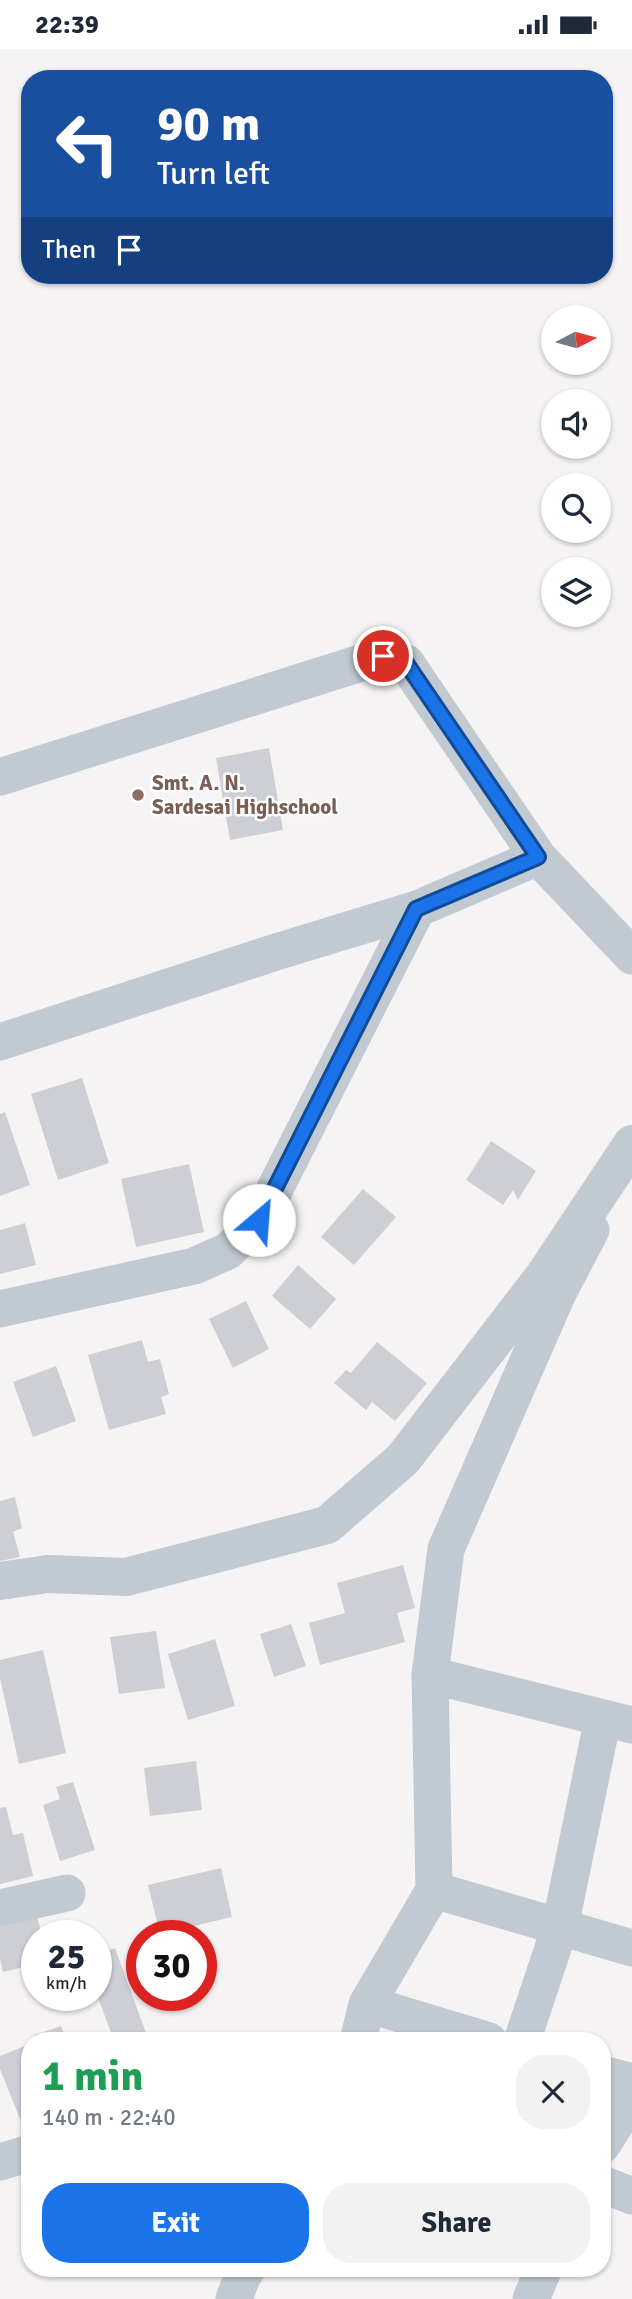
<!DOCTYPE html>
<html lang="en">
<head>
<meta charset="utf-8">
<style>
	body { margin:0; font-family:Signika,sans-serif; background:#f2f2f3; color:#1f2937; height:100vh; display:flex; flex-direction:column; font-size:26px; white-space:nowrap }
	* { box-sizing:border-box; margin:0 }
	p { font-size:23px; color:#747a83 }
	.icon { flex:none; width:38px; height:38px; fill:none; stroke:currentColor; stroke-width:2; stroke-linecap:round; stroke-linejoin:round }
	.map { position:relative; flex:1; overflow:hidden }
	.drawer { position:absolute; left:21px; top:1983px; width:590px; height:245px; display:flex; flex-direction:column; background:#fff; border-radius:28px; box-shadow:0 2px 5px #0004 }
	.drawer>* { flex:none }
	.top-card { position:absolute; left:21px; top:21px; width:592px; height:214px; border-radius:28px; box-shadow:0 2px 5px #0004; background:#1a4fa0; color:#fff; overflow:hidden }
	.needle { width:46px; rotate:84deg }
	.fabs { position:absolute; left:541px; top:256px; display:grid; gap:14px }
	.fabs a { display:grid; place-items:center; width:70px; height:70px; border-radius:50%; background:#fff; box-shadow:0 2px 5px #0004; font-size:35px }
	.speed { position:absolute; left:21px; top:1871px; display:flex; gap:14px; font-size:35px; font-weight:700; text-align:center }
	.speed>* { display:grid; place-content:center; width:91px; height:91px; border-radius:50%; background:#fff; box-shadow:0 2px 5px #0004; line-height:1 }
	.speed small { font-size:18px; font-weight:400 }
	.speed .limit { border:10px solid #d22; background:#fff; color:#111 }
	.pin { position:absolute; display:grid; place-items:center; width:60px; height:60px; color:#fff; margin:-30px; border:4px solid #fff; border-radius:50%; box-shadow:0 2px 7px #0007 }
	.me { position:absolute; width:77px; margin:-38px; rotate:27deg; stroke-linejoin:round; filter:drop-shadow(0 0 5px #0008) }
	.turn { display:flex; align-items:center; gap:24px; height:147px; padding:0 21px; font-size:32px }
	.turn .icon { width:91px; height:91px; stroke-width:2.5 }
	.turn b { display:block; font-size:49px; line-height:60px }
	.then { display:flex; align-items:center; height:66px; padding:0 21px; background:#0003; gap:14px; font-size:26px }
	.round { display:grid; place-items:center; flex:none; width:74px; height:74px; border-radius:28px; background:#f2f2f3 }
	.headline { display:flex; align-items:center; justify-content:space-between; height:119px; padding:0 21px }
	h1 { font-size:42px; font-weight:700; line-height:52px; color:#1e9e55 }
	.primary-button { display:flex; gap:14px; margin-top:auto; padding:14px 21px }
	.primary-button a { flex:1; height:80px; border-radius:28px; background:#1a73e8; color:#fff; font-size:28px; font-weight:700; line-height:80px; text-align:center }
	.primary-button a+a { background:#f2f2f3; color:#1f2937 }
	.status { display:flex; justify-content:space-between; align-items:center; height:49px; padding:0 35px; background:#fff; direction:ltr }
	.status svg { height:19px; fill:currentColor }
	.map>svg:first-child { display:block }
</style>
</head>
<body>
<div class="status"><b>22:39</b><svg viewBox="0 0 49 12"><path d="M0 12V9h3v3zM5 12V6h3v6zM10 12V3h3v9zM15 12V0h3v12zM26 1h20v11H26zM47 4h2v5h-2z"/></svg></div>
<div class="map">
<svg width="632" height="2250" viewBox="0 0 632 2250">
	<rect width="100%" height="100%" fill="#f5f3f3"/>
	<path fill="#cdcfd5" d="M269 699 283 781 230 791 216 709Z
		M82 1029 109 1114 58 1131 31 1045Z
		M5 1063 30 1136 0 1147V1065Z
		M491 1092 536 1122 518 1151 513 1141 503 1156 466 1131Z
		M189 1115 204 1183 136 1198 121 1130Z
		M363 1140 396 1168 354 1216 321 1188Z
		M25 1174 36 1216 0 1225V1181Z
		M298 1216 336 1250 310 1280 272 1247Z
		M246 1252 269 1300 233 1319 209 1270Z
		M142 1291 148 1313 160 1310 169 1345 161 1348 166 1365 109 1381 88 1306Z
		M377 1293 427 1334 395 1372 372 1353 366 1361 334 1334 346 1321 351 1324Z
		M56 1317 76 1372 33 1388 13 1333Z
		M15 1448 22 1479 13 1483 20 1508 0 1512V1452Z
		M403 1516 415 1559 397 1564 405 1593 320 1616 309 1574 345 1564 337 1534Z
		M291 1575 306 1617 274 1628 260 1585Z
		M156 1582 165 1639 119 1645 110 1588Z
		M215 1590 235 1657 188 1671 168 1605Z
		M43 1601 66 1704 19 1715 0 1629V1611Z
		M196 1712 202 1761 150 1767 144 1719Z
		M73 1733 95 1801 60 1812 43 1756 60 1750 56 1738Z
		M6 1758 13 1786 23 1784 33 1827 0 1835V1759Z
		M221 1819 232 1868 160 1885 148 1836Z
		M37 1868 42 1886H37V1915L3 1923 0 1910V1877Z
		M115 1899 149 1992H114L96 1943V1906Z
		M61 1977 67 1992H37L35 1986Z
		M30 1995V2095L0 2020V2007Z"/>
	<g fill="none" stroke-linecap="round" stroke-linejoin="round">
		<path stroke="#c1cad2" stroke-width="37" d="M0 728 383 607 406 614 538 808
			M0 993 276 903 417 860 538 808 632 907
			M0 1260 194 1217 228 1202 259 1171 417 860
			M430 1626 632 1676
			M434 1841 430 1626 446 1500 557 1246 591 1181
			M0 1859 67 1844
			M367 1955 489 1992
			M358 1992 367 1955 434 1841 632 1899
			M522 1992 560 1878 603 1669
			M602 2025 632 2033
			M602 2096 632 2049
			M0 2113 30 2104
			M602 2135 632 2147
			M234 2250 242 2228 248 2219
			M531 2250 544 2219"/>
		<path stroke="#c1cad2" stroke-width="38" d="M0 1532 48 1525 126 1528 327 1476 403 1410 544 1227 632 1095"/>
	</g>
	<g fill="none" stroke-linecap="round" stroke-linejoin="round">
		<g stroke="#114b97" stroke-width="18">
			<path id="route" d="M259 1171 416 860 538 808 406 614 383 607"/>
		</g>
		<use href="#route" stroke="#1a73e8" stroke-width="12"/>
	</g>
	<circle fill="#8d6e63" stroke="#fff" stroke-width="2.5" cx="138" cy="746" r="7"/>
	<g text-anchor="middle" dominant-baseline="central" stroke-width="5" stroke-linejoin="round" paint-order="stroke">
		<g font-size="21" font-weight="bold" fill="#785e54" stroke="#fff" text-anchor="start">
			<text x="152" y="734">Smt. A. N.<tspan x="152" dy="24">Sardesai Highschool</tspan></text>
		</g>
	</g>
</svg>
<div class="fabs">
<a><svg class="needle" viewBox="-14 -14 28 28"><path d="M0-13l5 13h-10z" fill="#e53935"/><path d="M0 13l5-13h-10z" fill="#747a83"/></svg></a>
<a><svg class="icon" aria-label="sound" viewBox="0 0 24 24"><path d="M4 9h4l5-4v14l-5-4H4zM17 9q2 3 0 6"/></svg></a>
<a><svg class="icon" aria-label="search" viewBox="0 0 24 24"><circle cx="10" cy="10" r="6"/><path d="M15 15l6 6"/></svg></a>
<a><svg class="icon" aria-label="layers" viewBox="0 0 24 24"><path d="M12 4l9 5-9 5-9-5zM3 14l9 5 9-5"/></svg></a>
</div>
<div class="speed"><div>25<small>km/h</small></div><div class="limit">30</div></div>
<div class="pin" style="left:383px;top:607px;background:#d93025"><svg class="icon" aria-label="arrive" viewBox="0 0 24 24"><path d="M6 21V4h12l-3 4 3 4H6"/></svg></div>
<svg class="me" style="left:259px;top:1171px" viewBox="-20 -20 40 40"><circle r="19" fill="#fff"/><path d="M0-13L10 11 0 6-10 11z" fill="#1a73e8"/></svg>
<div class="top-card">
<div class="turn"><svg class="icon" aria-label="left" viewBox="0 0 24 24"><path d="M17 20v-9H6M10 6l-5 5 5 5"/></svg><div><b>90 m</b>Turn left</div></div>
<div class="then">Then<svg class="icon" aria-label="arrive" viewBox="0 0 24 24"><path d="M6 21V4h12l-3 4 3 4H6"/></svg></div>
</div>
<section class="drawer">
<div class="headline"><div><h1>1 min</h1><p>140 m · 22:40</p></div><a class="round"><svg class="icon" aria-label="close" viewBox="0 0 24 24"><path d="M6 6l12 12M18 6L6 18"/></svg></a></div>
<div class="primary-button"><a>Exit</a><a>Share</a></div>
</section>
</div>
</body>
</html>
